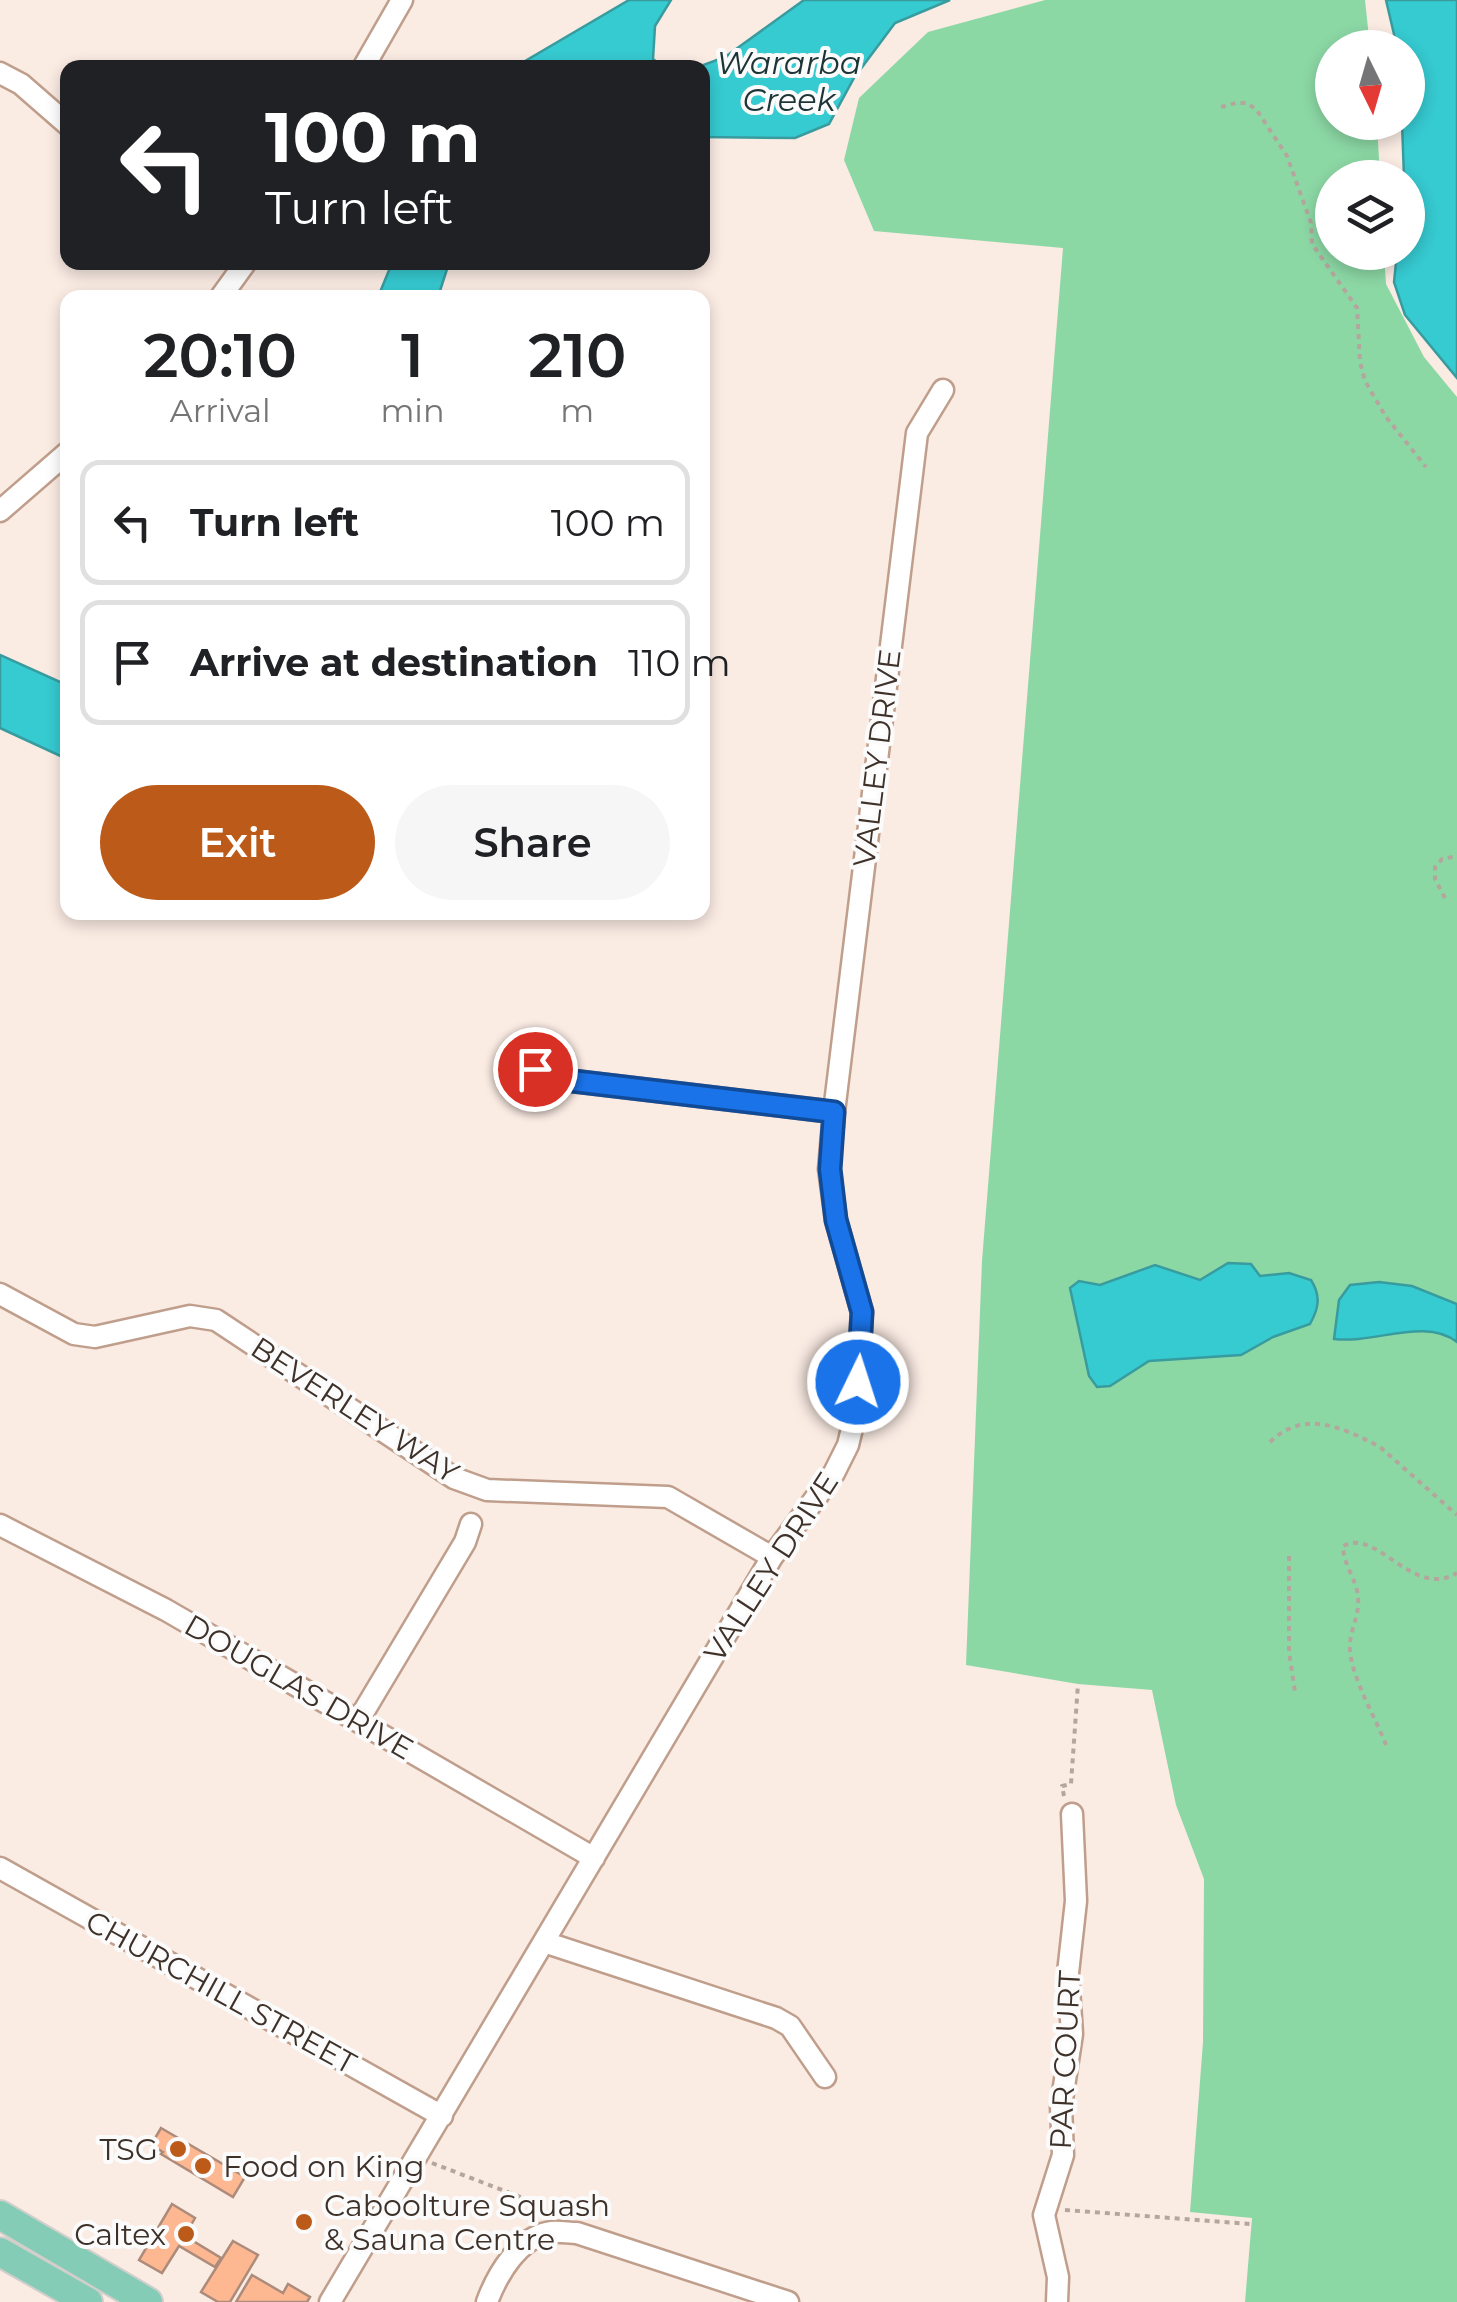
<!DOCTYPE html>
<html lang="en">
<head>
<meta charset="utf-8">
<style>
	body { margin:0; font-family:Montserrat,sans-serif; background:#f6f6f6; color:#202124; height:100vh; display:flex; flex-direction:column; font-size:38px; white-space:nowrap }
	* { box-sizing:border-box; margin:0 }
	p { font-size:32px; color:#757577 }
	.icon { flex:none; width:55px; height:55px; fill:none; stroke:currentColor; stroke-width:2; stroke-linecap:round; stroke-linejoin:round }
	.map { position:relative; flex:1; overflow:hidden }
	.sheet { position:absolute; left:60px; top:290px; width:650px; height:630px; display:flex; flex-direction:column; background:#fff; border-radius:20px; box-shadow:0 5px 15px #0003 }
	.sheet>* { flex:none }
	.guide { position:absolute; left:60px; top:60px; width:650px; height:210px; border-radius:20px; box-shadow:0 5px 15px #0003; background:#202124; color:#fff; overflow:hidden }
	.needle { width:65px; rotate:175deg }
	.fabs { position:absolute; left:1315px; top:30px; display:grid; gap:20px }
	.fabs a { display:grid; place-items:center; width:110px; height:110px; border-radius:50%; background:#fff; box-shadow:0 5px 15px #0003; font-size:50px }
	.pin { position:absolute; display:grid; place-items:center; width:85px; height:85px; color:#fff; margin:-42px; border:5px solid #fff; border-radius:50%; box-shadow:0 2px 10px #0007 }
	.me { position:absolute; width:110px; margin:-55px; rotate:4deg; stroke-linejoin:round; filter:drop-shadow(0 0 8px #0008) }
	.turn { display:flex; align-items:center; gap:35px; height:210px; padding:0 40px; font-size:45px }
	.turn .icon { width:130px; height:130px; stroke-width:2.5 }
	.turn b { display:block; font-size:70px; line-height:85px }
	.eta { display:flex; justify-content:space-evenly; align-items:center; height:170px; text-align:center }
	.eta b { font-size:60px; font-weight:600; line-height:70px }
	.primary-button { display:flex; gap:20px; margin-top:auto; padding:20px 40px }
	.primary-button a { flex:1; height:115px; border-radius:60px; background:#bc5b19; color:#fff; font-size:40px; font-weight:600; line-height:115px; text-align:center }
	.primary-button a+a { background:#f6f6f6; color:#202124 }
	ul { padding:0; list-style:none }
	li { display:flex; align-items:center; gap:30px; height:125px; margin:0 20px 15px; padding:0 20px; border:5px solid #e0e0e0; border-radius:20px }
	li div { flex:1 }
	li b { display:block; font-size:38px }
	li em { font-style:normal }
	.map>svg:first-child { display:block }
</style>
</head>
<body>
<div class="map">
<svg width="1457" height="2302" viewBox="0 0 1457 2302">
	<rect width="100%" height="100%" fill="#faebe3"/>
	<path fill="#8cd8a5" d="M1045 0H1365L1370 47 1332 48V122L1377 123 1380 177 1332 178V252L1384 253 1386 284 1424 357 1457 397V2302H1245L1252 2218 1190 2212 1203 2042 1204 1879 1176 1805 1152 1690 1078 1684 966 1665 982 1261 1063 248 874 231 844 160 859 98 928 32Z"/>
	<path fill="#36cad1" stroke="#389c9f" stroke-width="2.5" d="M629 0H671L655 26 653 59 663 67H515Z
		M804 0H950L895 23 854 78 829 124 795 138 703 137 702 68 698 67 725 57Z
		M1386 0H1457V378L1405 315 1394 282 1397 253 1408 252V178L1404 177 1402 123 1408 122V48L1397 47Z
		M392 263H449L438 297H378Z
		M0 655 67 685V759L0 728Z
		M1228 1263 1251 1264 1260 1276 1289 1273 1311 1280C1321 1296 1319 1308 1310 1324L1273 1337 1241 1355 1149 1361 1110 1386 1097 1387 1089 1376 1070 1288 1079 1281 1100 1285 1155 1265 1200 1280Z
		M1379 1282 1412 1286 1457 1304V1342C1425 1317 1375 1344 1334 1339L1339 1300 1350 1285Z"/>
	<path fill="#fdb892" stroke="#ad8b7a" stroke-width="2.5" d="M161 2128 245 2177 233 2197 161 2154 163 2152 151 2145Z
		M172 2204 195 2218 185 2236 221 2258 215 2267 179 2246 162 2273 139 2260Z
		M233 2241 258 2255 230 2302H218L201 2292Z
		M252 2275 283 2293 288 2284 310 2297 307 2302H236Z"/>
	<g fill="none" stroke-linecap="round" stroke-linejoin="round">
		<g stroke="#c09e8c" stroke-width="25">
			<path id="minor" d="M363 68 402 0
				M0 73 21 84 68 125
				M220 298 246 262
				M0 511 68 452
				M514 1058 556 1079 834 1112
				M0 1294 74 1334 95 1337 190 1316 216 1320 454 1478 487 1490 668 1497 772 1557
				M0 1525 166 1610 594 1858
				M358 1721 465 1542 471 1524
				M0 1868 442 2116
				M544 1942 776 2018 790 2026 825 2077
				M330 2302 772 1557 834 1473 848 1445 855 1416 862 1312 836 1220 829 1169 834 1112 917 433 943 390
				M487 2302C497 2275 519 2236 552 2232 559 2231 569 2233 577 2233L788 2302
				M1057 2302 1058 2277 1044 2215 1063 2155 1061 2106 1072 2034 1068 1973 1076 1901 1072 1814"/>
		</g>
		<g stroke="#d1cecc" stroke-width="32">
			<path id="major" d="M0 2215 148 2302
				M0 2252 88 2302"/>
		</g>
		<path stroke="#b4a59d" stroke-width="4" stroke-dasharray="5 5" stroke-linecap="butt" d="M1221 107 1236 103H1246L1256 109 1287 156 1311 223 1312 244 1357 308 1360 362 1365 381 1386 417 1426 467
			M1445 898 1435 879V867L1442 859 1457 856
			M1270 1442C1304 1409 1342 1427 1380 1447L1457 1515
			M1289 1556V1652L1295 1692
			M1386 1745C1376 1719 1352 1678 1350 1651 1348 1633 1360 1616 1358 1598 1357 1579 1343 1565 1343 1546 1377 1527 1413 1600 1457 1573
			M1064 1796 1062 1786 1071 1784 1078 1684
			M432 2163 523 2198 545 2214
			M1065 2210 1251 2224"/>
		<use href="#minor" stroke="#fff" stroke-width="20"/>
		<use href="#major" stroke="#84ccb6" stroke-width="28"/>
	</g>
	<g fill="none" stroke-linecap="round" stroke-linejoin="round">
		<g stroke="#114b97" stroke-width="25">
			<path id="route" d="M535 1069 556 1079 834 1112 830 1169 836 1220 862 1312 858 1382"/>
		</g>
		<use href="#route" stroke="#1a73e8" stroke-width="18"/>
	</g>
	<g fill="#bc5b19" stroke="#fbfbfb" stroke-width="4">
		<circle cx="178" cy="2149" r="10"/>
		<circle cx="203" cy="2166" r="10"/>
		<circle cx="304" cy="2222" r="10"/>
		<circle cx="186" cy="2234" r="10"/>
	</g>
	<g text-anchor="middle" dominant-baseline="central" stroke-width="8" stroke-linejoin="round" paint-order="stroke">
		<g font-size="30" fill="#3e3129" stroke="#fbfbfb">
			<text transform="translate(877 758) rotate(-83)">VALLEY DRIVE</text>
			<text transform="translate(355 1410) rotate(33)">BEVERLEY WAY</text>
			<text transform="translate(771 1567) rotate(-57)">VALLEY DRIVE</text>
			<text transform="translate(299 1687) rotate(30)">DOUGLAS DRIVE</text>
			<text transform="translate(221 1992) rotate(29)">CHURCHILL STREET</text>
			<text transform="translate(1065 2060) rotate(-87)">PAR COURT</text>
		</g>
		<g font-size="30" fill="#3e3129" stroke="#fbfbfb" text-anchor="end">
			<text x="158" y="2149">TSG</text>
			<text x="223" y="2166" text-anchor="start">Food on King</text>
			<text x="324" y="2205" text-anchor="start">Caboolture Squash<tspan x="324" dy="34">&amp; Sauna Centre</tspan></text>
			<text x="166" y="2234">Caltex</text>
		</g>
		<g font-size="32" font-style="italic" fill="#1d3436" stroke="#fbfbfb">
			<text x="789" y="62">Wararba<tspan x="789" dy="37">Creek</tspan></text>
		</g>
	</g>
</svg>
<div class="fabs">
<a><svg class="needle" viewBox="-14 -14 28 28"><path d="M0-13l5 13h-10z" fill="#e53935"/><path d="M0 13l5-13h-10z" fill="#757577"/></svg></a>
<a><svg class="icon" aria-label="layers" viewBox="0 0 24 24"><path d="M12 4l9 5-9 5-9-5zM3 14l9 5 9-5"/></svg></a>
</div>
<div class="pin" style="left:535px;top:1069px;background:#d93025"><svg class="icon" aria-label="arrive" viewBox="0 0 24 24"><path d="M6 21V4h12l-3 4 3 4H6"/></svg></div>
<svg class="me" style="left:858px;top:1382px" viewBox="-20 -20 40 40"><circle r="17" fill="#1a73e8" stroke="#fff" stroke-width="3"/><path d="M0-11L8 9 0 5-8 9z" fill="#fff"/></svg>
<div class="guide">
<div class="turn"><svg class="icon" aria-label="left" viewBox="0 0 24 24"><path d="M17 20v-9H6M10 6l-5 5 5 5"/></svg><div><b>100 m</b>Turn left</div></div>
</div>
<section class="sheet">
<div class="eta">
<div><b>20:10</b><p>Arrival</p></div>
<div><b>1</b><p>min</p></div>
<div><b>210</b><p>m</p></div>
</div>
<ul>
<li><svg class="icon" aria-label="left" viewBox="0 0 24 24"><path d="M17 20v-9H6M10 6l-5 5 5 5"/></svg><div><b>Turn left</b></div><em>100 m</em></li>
<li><svg class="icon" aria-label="arrive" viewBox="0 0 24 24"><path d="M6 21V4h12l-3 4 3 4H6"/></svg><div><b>Arrive at destination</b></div><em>110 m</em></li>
</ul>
<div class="primary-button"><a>Exit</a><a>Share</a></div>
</section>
</div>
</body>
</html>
